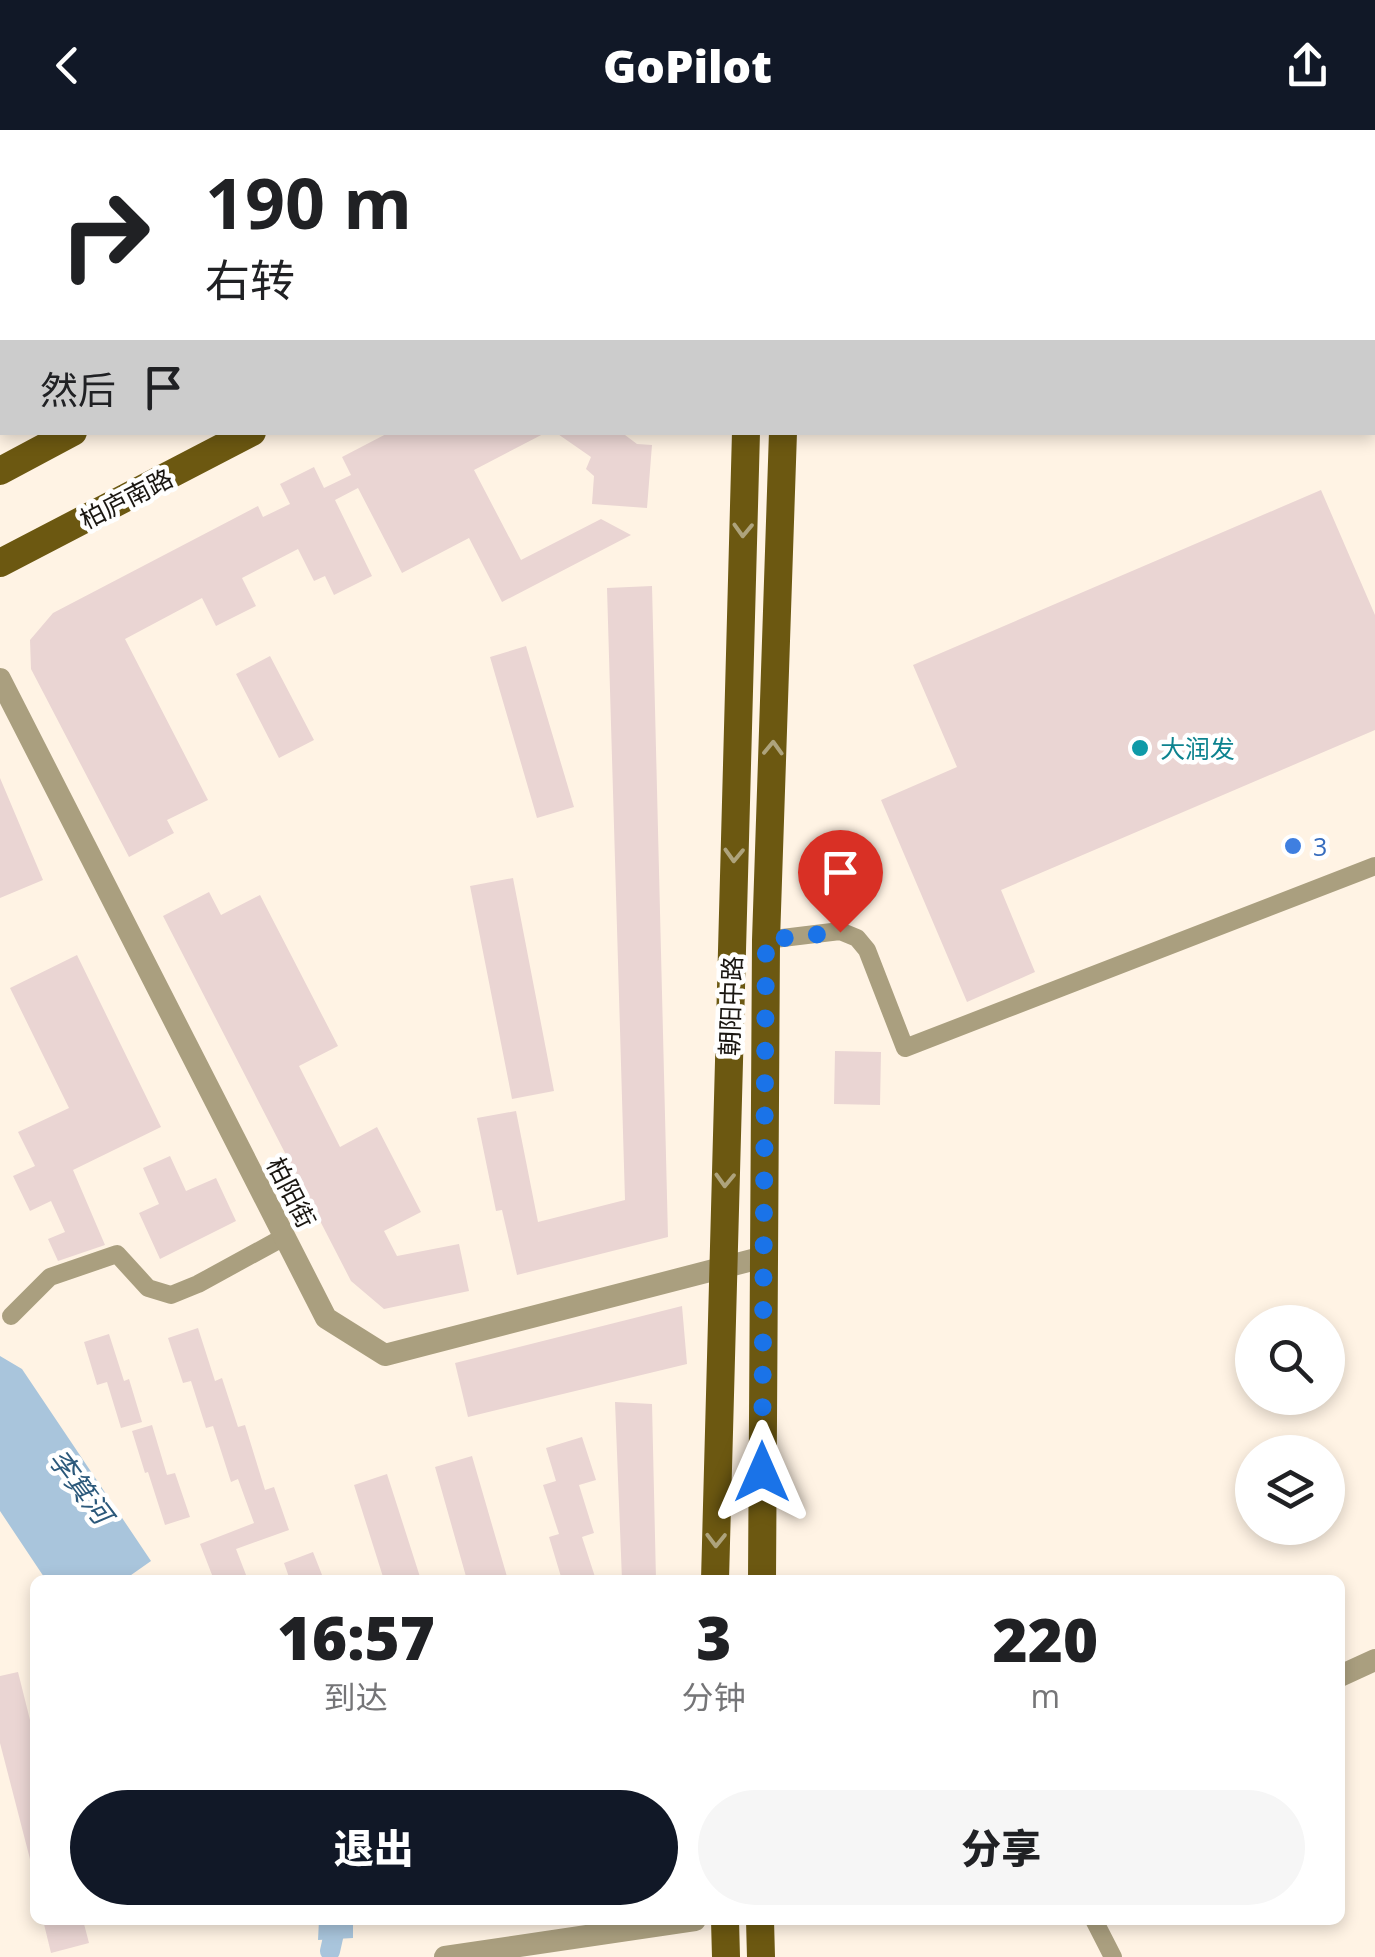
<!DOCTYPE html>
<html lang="zh">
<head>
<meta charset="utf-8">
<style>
	body { margin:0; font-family:"Open Sans","Noto Sans SC",sans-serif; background:#f6f6f6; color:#202124; height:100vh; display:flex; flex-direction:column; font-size:38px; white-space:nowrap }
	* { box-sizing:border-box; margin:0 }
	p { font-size:32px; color:#757577 }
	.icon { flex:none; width:55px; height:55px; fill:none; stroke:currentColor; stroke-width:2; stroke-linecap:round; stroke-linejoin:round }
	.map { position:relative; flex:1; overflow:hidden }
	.sheet { position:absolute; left:30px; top:1445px; width:1315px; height:350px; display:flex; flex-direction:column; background:#fff; border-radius:15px; box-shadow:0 5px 15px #0003 }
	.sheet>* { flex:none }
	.banner { position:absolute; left:0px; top:0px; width:1375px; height:305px; box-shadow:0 5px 15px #0003; background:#fff; color:#202124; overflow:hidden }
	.fabs { position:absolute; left:1235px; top:1175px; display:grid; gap:20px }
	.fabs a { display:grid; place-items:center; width:110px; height:110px; border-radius:50%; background:#fff; box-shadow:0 5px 15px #0003; font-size:50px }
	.pin { position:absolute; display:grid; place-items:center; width:85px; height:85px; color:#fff; margin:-102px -42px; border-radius:50% 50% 50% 0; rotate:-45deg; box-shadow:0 0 10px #0007 }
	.pin .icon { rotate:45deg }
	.me { position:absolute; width:110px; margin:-55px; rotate:0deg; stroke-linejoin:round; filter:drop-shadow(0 0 8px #0008) }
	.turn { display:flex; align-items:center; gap:35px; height:210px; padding:0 40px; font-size:45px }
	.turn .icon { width:130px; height:130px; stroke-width:2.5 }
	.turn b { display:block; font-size:70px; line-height:85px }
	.then { display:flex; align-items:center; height:95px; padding:0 40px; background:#0003; gap:20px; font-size:38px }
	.eta { display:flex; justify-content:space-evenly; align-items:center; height:170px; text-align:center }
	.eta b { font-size:60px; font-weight:800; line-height:70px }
	.primary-button { display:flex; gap:20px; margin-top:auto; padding:20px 40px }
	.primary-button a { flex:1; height:115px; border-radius:60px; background:#111827; color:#fff; font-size:40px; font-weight:800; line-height:115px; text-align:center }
	.primary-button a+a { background:#f6f6f6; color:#202124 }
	header { display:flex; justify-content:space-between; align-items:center; height:130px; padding:0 40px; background:#111827; color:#fff; font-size:45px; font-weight:800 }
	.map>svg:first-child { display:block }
</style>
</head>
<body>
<header><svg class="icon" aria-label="back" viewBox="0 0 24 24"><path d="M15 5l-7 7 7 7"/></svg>GoPilot<svg class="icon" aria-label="share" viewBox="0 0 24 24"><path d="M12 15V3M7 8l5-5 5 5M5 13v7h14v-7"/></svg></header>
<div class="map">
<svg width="1375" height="1827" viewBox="0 0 1375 1827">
	<rect width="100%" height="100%" fill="#fff3e4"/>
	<path fill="#a9c5dc" d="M0 1226 22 1239 151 1431 124 1450H46L0 1381Z
		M319 1790H353V1808L318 1810Z"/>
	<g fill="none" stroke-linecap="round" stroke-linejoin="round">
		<path stroke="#a9c5dc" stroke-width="20" d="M330 1821 337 1790"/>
	</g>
	<path fill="#ead5d3" d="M390 302H547L474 340 521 430 601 389 631 405 502 472 469 408 402 443 358 358 335 370 372 446 334 465 325 446 314 451 298 419 242 448 256 476 216 496 202 468 125 509 208 670 167 690 174 703 129 727 31 539 30 510 53 483 258 376 263 387 290 374 280 354 314 337 324 358 351 345 342 327Z
		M555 302H621L637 314 652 315 647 378 592 374 594 346 586 339 591 327Z
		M1321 360 1375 485V600L1001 760 1035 842 967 872 881 670 957 637 913 535Z
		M652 456 668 1107 517 1145 502 1080 496 1081 477 988 516 981 538 1092 625 1070 607 458Z
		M526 516 574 677 537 688 490 527Z
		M270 526 314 610 279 628 236 544Z
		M0 648 43 750 0 768Z
		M513 748 554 961 512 969 470 756Z
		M209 762 221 785 260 765 338 916 299 936 340 1017 377 997 421 1082 384 1101 397 1126 459 1114 469 1161 384 1179 351 1151 163 786Z
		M77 825 161 997 73 1040 105 1115 58 1131 48 1109 65 1102 51 1071 30 1081 13 1046 35 1036 18 1002 69 978 10 858Z
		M835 921 881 922 880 975 834 974Z
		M170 1026 186 1061 216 1048 236 1091 160 1129 139 1083 159 1074 143 1038Z
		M682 1176 687 1234 468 1287 455 1233Z
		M198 1198 215 1251 222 1248 238 1297 245 1295 265 1360 274 1357 289 1400 236 1419 248 1450H214L200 1414 254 1393 238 1349 231 1352 213 1296 206 1298 191 1251 183 1253 168 1208Z
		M109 1204 124 1251 129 1249 142 1292 121 1298 107 1252 97 1255 84 1212Z
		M615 1272 652 1274 656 1450H622Z
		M152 1295 167 1345 175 1343 190 1387 165 1395 148 1342 145 1343 132 1301Z
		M582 1307 596 1350 579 1355 594 1403 582 1407 596 1450H562L549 1407 559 1404 543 1355 556 1351 546 1318Z
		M472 1326 508 1450H467L435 1337Z
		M387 1344 421 1450H384L354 1355Z
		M313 1422 324 1450H290L284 1433Z
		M18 1542 35 1610V1728L30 1729 0 1613V1546Z
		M43 1790H83L89 1813 51 1823Z"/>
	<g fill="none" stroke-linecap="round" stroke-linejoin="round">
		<path stroke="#aa9f7f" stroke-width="18" d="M766 810 840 801 857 808 867 820 905 918 1375 736
			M11 1186 50 1147 117 1124 148 1158 171 1165 198 1154 284 1107
			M1094 1790 1113 1827"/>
		<path stroke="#aa9f7f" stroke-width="22" d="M0 549 326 1188 385 1225 764 1127
			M1340 1546 1375 1530
			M445 1827 695 1790"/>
		<path stroke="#6c5811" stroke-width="28" d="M733 0V2
			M772 0 773 2
			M662 2 668 0
			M792 2 795 0
			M0 341 73 302
			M0 433 252 302
			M715 1450 746 302
			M762 1450 766 810 783 302
			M725 1790 726 1827
			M760 1790 761 1827"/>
	</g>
	<defs><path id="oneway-chevron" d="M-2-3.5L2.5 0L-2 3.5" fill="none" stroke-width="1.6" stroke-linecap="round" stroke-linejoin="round" transform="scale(2.5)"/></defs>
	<g stroke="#aea37c">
		<use href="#oneway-chevron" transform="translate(743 400) rotate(92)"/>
		<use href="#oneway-chevron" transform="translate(773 618) rotate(-88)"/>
		<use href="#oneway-chevron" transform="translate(734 725) rotate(92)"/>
		<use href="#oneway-chevron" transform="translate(725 1050) rotate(92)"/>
		<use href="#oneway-chevron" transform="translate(716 1410) rotate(91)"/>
	</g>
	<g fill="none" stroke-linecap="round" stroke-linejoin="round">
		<path stroke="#1a73e8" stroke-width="18" stroke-dasharray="0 32.4" d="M762 1342 766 810 840 802"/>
	</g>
	<circle fill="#0f9aa8" stroke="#fff" stroke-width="4" cx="1140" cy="618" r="10"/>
	<circle fill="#3f7fe0" stroke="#fff" stroke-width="4" cx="1293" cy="716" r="10"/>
	<g text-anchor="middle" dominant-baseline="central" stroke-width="9" stroke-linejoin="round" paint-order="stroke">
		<g font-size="25" fill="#1a1611" stroke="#fff">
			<text transform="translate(126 368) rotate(-27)">柏庐南路</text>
			<text transform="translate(730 876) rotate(-88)">朝阳中路</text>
			<text transform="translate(292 1062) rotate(63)">柏阳街</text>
		</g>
		<g font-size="25" fill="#0d838f" stroke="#fff" text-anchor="start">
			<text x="1160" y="618">大润发</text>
		</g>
		<g font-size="25" fill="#366cbe" stroke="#fff" text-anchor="start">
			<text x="1313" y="716">3</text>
		</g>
		<g font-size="28" font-style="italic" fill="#2c597b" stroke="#fff">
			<text transform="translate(81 1356) rotate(53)">李箕河</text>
		</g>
	</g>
</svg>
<div class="fabs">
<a><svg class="icon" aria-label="search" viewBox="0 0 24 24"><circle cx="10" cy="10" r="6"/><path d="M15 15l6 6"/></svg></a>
<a><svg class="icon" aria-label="layers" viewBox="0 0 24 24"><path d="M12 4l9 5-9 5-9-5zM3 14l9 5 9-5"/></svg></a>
</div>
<div class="pin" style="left:840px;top:802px;background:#d93025"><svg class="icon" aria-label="arrive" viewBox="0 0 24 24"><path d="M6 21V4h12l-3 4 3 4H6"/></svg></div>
<svg class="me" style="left:762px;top:1342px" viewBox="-20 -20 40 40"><path d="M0-17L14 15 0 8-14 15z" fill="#1a73e8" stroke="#fff" stroke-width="4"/></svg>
<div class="banner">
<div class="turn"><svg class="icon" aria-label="right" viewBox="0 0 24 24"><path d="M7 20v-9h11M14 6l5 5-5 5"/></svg><div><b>190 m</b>右转</div></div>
<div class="then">然后<svg class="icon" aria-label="arrive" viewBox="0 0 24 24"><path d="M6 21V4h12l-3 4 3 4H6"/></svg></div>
</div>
<section class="sheet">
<div class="eta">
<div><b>16:57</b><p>到达</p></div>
<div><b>3</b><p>分钟</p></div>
<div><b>220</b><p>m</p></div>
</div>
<div class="primary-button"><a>退出</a><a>分享</a></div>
</section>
</div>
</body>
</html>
